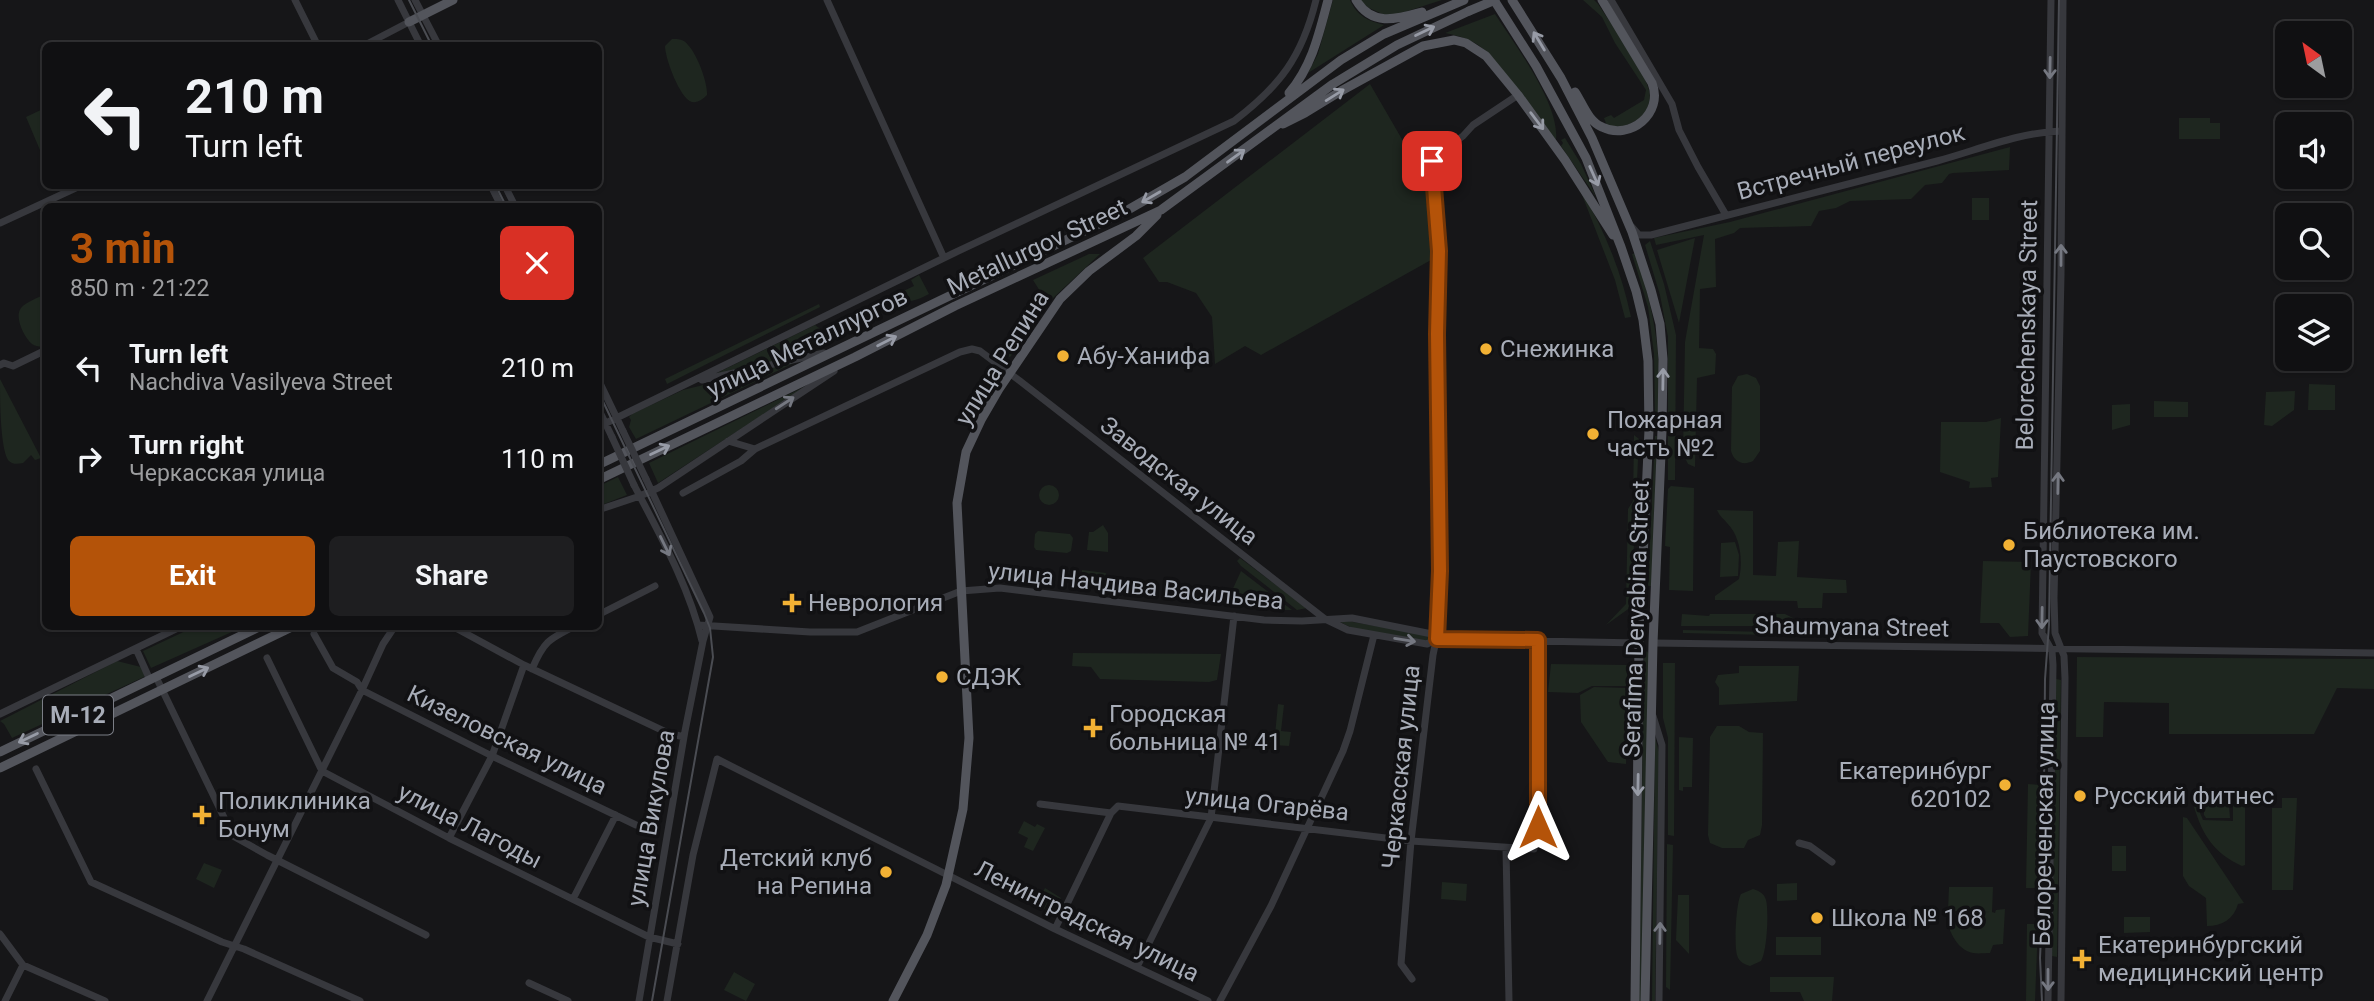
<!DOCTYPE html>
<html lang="en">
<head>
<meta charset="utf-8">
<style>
	body { margin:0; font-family:Roboto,sans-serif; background:#1e1e20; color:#f1f3f6; height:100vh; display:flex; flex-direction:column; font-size:26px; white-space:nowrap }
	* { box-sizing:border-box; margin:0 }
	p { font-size:23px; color:#9c9d9f }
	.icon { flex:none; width:38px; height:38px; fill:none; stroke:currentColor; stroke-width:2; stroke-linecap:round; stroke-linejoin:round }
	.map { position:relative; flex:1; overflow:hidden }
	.panel { position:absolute; left:42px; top:203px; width:560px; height:427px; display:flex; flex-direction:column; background:#101012; border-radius:10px; box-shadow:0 2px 5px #0004,0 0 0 2px #303032 }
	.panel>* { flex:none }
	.guide { position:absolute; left:42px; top:42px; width:560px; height:147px; border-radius:10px; box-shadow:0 2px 5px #0004,0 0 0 2px #303032; background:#101012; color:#f1f3f6; overflow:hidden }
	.needle { width:46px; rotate:327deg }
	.buttons { position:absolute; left:2275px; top:21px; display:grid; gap:14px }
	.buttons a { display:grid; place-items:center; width:77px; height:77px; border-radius:10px; background:#101012; box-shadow:0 2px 5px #0004,0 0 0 2px #303032; font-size:35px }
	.pin { position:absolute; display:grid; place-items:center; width:60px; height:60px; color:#fff; margin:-30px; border-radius:14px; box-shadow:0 4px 10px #0006 }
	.me { position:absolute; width:77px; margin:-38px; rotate:0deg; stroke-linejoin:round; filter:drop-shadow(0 0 5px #0008) }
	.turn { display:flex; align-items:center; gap:24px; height:147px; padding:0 28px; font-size:32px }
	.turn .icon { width:91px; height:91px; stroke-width:2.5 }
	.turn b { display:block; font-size:49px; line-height:60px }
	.round { display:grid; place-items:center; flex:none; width:74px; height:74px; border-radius:10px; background:#1e1e20 }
	.overview { display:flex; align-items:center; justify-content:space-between; height:119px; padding:0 28px }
	h1 { font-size:42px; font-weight:700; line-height:52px; color:#b45309 }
	.button { display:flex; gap:14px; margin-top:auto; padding:14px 28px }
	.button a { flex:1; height:80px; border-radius:10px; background:#b45309; color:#fff; font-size:28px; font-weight:700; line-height:80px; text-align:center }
	.button a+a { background:#1e1e20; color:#f1f3f6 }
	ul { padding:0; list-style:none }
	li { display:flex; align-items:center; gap:21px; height:91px; padding:0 28px }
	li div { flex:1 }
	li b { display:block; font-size:26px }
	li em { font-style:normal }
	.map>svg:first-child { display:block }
</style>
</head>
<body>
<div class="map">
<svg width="2374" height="1001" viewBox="0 0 2374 1001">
	<rect width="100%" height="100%" fill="#161618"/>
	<path fill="#1e261f" d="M1333 0H1350C1358 17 1367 20 1384 25L1308 73 1318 54Z
		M1360 0H1442L1389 17 1367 7Z
		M1583 0H1594L1598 4C1614 29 1641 62 1649 90 1652 100 1647 114 1638 119 1627 127 1620 127 1607 126L1604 118 1611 115 1614 118 1644 100 1646 90 1615 43 1602 17Z
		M1495 14C1515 45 1560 104 1556 140L1492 57C1478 42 1465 37 1445 33Z
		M672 39C678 39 684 39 688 45 697 54 708 83 707 95 703 99 698 103 692 102 680 99 665 58 665 46Z
		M1370 84 1425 179 1431 260 1261 355 1245 346 1215 364 1212 317 1196 293 1167 282H1159L1143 258Z
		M45 108V162L26 117Z
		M2179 118H2210V123H2220V139H2179Z
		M1565 138 1581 164 1596 197 1561 146 1563 143 1561 140Z
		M2010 147 2009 170 1953 173 1949 174 1942 183 1925 185 1911 199 1850 201 1836 208 1819 211 1811 226 1740 228 1734 233 1715 239 1716 287 1700 289 1699 348 1713 349 1716 354 1715 374 1697 378 1695 467 1688 464 1683 454 1685 342 1704 235 1656 245 1654 238 1730 222Z
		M1579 187C1604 229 1621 270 1631 317L1625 318 1615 280Z
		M1972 198H1989V220H1972Z
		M1695 238 1679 323 1657 250Z
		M1650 241 1664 284 1676 335 1675 480H1668V337L1660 295 1645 245Z
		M1636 253C1646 286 1655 319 1658 354 1660 377 1658 401 1658 425H1655L1654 354 1648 307 1632 254Z
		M1089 254H1100L1051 300 1046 299 1050 301 1028 336 1010 357 1002 355 1045 299 1033 280Z
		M919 275 929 294C916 301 907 304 893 298L895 295 914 286 911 280Z
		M45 294V346L42 347C38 346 35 346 32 344 24 337 14 317 21 308 26 302 38 298 45 294Z
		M819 304 820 307 667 384 665 379Z
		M815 325 830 336 838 332C834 352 737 369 715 374Z
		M796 362 636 439 629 427 631 420 629 417 632 414 683 390Z
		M1747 374 1756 378 1760 386V451L1753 461C1743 466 1734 462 1731 451L1732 387 1738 376Z
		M0 379 41 458 35 460 31 455 23 463C18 464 12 465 8 460 0 446 0 398 0 379Z
		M2309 384 2335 385V410H2308Z
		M808 385 658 483 649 463Z
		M2295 391 2294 410 2272 426 2264 425 2266 392Z
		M2154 401 2188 402V417H2154Z
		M2130 404V425L2112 430V405Z
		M2001 418 1998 477 1991 478 1992 487 1969 488 1970 482 1940 472 1941 422H1986Z
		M1634 435 1639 439 1631 607 1606 625 1626 604 1628 509 1633 501Z
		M1655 436H1657L1652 586H1648Z
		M618 477 627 495 599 506V486Z
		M1039 495a10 10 0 1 1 20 0a10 10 0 1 1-20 0Z
		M1671 486 1694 488 1693 591 1669 590 1670 547 1665 546 1668 489Z
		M1717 510 1753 511V575L1776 576 1778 542 1799 541 1797 577 1846 580 1847 593H1823L1822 608H1798L1797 601 1715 600V596L1739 579C1743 561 1741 537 1727 523 1723 518 1720 517 1717 510Z
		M1103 525 1108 533V552L1087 550 1089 532H1093Z
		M1038 531 1070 534 1073 538 1071 551 1067 553 1036 550 1034 547 1035 534Z
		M1735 542 1739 555 1738 576 1720 577 1721 543Z
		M1240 558 1307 608 1297 610 1241 566 1237 561Z
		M1983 561 2031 562 2028 636 2010 637 1999 623H1980Z
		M1082 570 1106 573 1104 587 1083 584 1081 581Z
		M1241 571 1292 610H1269C1263 595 1253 588 1238 597L1234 607 1225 606Z
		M1682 614 1709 616 1710 614H1785L1793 618V626H1681Z
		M1336 619 1432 636 1433 638 1430 641C1400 637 1361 637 1336 619Z
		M194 627H243L151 668 143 651Z
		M1683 630 1815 633V636L1683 633Z
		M1647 651 1649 654 1642 1001H1639L1644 654Z
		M1073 653H1076L1221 654 1217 680 1209 682 1100 679 1091 667 1072 666Z
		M2077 657 2374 659V689L2337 688 2314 734H2169V703L2104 702 2103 737H2076Z
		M117 661 141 667 146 676 12 738 4 724 0 721Z
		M1663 663H1675L1674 836 1668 835V738L1663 718Z
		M1551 664 1627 665V686H1592L1578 693 1548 692Z
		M1739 666H1799L1797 701 1719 705V688L1715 682 1718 675 1739 673Z
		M2056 679 2061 680 2057 957 2052 956Z
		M1594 687 1626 688V764L1608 762 1581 722 1580 695Z
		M1278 704 1284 705 1281 731 1291 732 1289 746 1274 745Z
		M1717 726H1739L1749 732 1763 733 1762 825 1760 835 1748 840 1744 848H1722L1710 843 1708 835 1710 737Z
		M1655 737 1659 752 1655 1001H1652Z
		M1679 737 1693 738 1692 787H1683V791L1679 790Z
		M2028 784 2039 785 2038 888H2026Z
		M2282 798H2297L2293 890H2272V808H2282Z
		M2233 801H2245V865L2242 866C2214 853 2203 836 2194 807L2196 803H2202L2200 813 2203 820 2233 821Z
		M2207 805 2229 806 2230 818H2206L2204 815V807Z
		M2183 817 2187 818 2244 903 2238 904C2234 919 2222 926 2207 926L2206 898 2189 886 2183 876Z
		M1024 821 1035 827 1037 824 1045 828 1033 851 1024 847 1028 838 1018 833Z
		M1667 844 1673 845 1670 990 1666 987Z
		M2112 846H2126V871H2112Z
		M204 863 222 870 214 888 196 879Z
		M1442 882 1467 884 1466 901 1441 899Z
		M1797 883V900L1777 901V884Z
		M1949 887H1993L1992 912 1995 913 1996 910 2005 909 2003 944 1993 945 1990 953C1985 953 1978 954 1973 953 1956 950 1947 928 1946 913L1990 912 1948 911Z
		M1045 888 1061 898 1053 913 1036 905Z
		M1753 889C1759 891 1764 893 1766 900 1769 911 1767 952 1761 961L1750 966C1744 964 1739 962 1737 955 1734 944 1736 903 1741 894Z
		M1678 895H1689V954L1676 940Z
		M2124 917H2150V932L2124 933Z
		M2027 924H2038L2035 1001H2026Z
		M1776 937H1821V955H1776Z
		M734 972 755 984 746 1001 724 990Z
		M1770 977H1834L1832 1001H1804L1800 992H1770Z"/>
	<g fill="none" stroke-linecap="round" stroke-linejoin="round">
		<path stroke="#37383d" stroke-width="7" d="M295 0 318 46
			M398 0 421 46
			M415 0 439 46
			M827 0 944 258
			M1611 0 1672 104 1679 130 1698 167 1726 215
			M363 46 409 22
			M491 186 501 206
			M505 186 515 206
			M0 223 80 186
			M1632 227 1639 235H1651C1746 210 1841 185 1937 161 1978 150 2019 132 2062 131
			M0 365 4 363 13 366 46 350
			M598 379 623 431
			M702 380 824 353
			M598 408 612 437
			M598 427 952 254 1234 121C1280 86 1302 57 1316 0
			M728 441 755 449 960 352 972 349 980 351 1020 381 1325 619 1348 630 1427 644 1437 639 1639 643
			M634 485C660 535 689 586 702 641
			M683 493 741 461 755 449
			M598 510 640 496 658 488 834 371
			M598 615 655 586
			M698 625 810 632H857L961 591 1000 588 1264 620 1302 621 1352 618 1432 634 1437 639
			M452 626 524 665 668 733 684 737
			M314 634 333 668 357 682 362 690 492 756 636 825
			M1653 643 2374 653
			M136 649 150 680
			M267 658 322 771 449 838 649 937 678 944
			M532 669C544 641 549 639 575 626
			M156 677 233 836 267 855 426 935
			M0 714 182 626
			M1653 716 1662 745 1659 1001
			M36 769 91 882 222 942 244 949 360 1001
			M1040 804 1111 813
			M449 838 492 756 524 665
			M1799 843 1810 846 1832 862
			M1506 849 1509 1001
			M573 899 616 815
			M1055 929 1111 813 1118 806 1411 841 1534 849 1537 827 1538 640
			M0 934 23 965 105 1001
			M1137 967 1211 818 1234 616
			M1412 979 1401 964 1411 841 1433 655 1439 626V251L1432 161 1436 156 1463 136 1473 125 1518 95
			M529 983 568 1001
			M5 1001 23 965
			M207 1001 362 690 383 644 395 626
			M639 1001 685 731 703 641 710 617 646 479
			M667 1001 693 855 717 759 1055 929 1208 1001
			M1220 1001 1271 906 1343 751 1350 731 1374 635
			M2048 1001 2053 665 2052 651 2042 633 2051 0
			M2061 1001 2065 678 2064 656 2055 633 2054 598 2061 275 2063 0"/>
		<path stroke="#53555c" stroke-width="9" d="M1356 0C1372 27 1397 19 1422 12
			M1494 0 1536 66 1586 158 1621 247 1636 291 1643 320 1648 361 1649 430 1639 643 1635 1001
			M1512 0 1561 78 1592 138 1632 232 1651 290 1660 324 1663 359 1662 430 1653 643 1645 1001
			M409 22 453 0
			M1575 92C1583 104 1588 121 1602 127 1630 141 1664 113 1652 83L1602 0
			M1289 93C1312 66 1319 34 1328 0
			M1283 124 1305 113 1341 91 1423 46 1454 40 1466 43 1486 56 1518 95 1565 160 1613 235
			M598 465 1126 211 1185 177 1341 60 1384 34 1464 0
			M598 480 855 357 955 306 1161 210 1333 84 1397 45 1469 11
			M0 752 261 626
			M0 768 294 626
			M893 1001 927 935 946 885 963 809 969 738 957 503 966 452 981 420 999 389 1060 299 1089 271 1136 236 1157 215"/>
		<path stroke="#4a4c52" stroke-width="2" d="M409 0 432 46
			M496 186 506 206
			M598 391 704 613 710 628 713 657 652 1001
			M2042 1001 2040 958 2043 894 2045 679 2049 625 2059 0"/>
		<path stroke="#37383d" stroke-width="7" d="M623 431 646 479
			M612 437 634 485"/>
		<path stroke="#53555c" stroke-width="9" d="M1469 11 1495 0"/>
	</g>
	<defs><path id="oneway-shaft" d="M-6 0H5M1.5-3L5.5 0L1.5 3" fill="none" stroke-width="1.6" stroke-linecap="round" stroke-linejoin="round" transform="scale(1.75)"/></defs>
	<g stroke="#979ba6">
		<use href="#oneway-shaft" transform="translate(1425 31) rotate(-26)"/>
		<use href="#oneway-shaft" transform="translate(1539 41) rotate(-121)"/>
		<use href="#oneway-shaft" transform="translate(1335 95) rotate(-32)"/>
		<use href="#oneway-shaft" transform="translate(1537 121) rotate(53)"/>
		<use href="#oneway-shaft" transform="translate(1236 156) rotate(-36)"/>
		<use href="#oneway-shaft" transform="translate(1594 176) rotate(66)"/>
		<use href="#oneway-shaft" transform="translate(1151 197) rotate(150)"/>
		<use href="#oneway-shaft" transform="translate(887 341) rotate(-27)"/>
		<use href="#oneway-shaft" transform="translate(1663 379) rotate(-89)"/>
		<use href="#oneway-shaft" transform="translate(660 450) rotate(-26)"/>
		<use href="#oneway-shaft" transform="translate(199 672) rotate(-26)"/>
		<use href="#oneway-shaft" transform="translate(28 738) rotate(154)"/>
		<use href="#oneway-shaft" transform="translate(1638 785) rotate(91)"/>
	</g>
	<g stroke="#757881">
		<use href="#oneway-shaft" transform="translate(2050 68) rotate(91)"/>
		<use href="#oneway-shaft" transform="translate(2061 255) rotate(-90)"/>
		<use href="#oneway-shaft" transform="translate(785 403) rotate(-33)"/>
		<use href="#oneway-shaft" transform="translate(2058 483) rotate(-89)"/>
		<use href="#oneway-shaft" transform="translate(665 546) rotate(64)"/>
		<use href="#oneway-shaft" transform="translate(2042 618) rotate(91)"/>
		<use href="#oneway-shaft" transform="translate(1405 640) rotate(9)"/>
		<use href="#oneway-shaft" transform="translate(1660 933) rotate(-89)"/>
		<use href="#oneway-shaft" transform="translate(2048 980) rotate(90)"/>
	</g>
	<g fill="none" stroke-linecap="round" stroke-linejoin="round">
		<g stroke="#753606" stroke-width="18">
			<path id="route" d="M1432 161 1439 251 1437 334 1440 571 1437 639 1538 640V827"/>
		</g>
		<use href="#route" stroke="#b45309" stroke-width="12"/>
	</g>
	<g fill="#f2b134" stroke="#111113" stroke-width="2.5">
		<circle cx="1486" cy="349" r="7"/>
		<circle cx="1063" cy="356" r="7"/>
		<circle cx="1593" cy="434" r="7"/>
		<circle cx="2009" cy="545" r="7"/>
		<path d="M788.5 592.5h7v7h7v7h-7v7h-7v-7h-7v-7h7z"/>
		<circle cx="942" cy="677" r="7"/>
		<path d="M1089.5 717.5h7v7h7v7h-7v7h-7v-7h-7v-7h7z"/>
		<circle cx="2005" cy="785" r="7"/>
		<circle cx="2080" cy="796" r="7"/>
		<path d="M198.5 804.5h7v7h7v7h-7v7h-7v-7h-7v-7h7z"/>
		<circle cx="886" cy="872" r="7"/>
		<circle cx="1817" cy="918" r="7"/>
		<path d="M2078.5 948.5h7v7h7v7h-7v7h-7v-7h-7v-7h7z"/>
	</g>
	<g text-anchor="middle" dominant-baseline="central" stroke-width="7" stroke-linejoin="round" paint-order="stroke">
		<rect fill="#111113" stroke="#7b7e86" stroke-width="2" x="43" y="695.5" width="70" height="39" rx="5"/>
		<g font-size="23" font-weight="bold" fill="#a8adb8">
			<text x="78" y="715">М-12</text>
		</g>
		<g font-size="24" fill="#a8adb8" stroke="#111113">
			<text transform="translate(1851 162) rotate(-15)">Встречный переулок</text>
			<text transform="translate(1037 247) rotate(-25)">Metallurgov Street</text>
			<text transform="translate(2027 325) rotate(-89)">Belorechenskaya Street</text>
			<text transform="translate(807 343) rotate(-26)">улица Металлургов</text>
			<text transform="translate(1002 358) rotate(-58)">улица Репина</text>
			<text transform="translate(1179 481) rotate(38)">Заводская улица</text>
			<text transform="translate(1136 586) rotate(6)">улица Начдива Васильева</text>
			<text transform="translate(1636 619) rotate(-88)">Serafima Deryabina Street</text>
			<text transform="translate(1852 627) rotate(1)">Shaumyana Street</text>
			<text transform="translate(507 740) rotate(26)">Кизеловская улица</text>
			<text transform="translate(1401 767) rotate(-84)">Черкасская улица</text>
			<text transform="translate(1267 804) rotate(6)">улица Огарёва</text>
			<text transform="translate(651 818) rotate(-80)">улица Викулова</text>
			<text transform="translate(2044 824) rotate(-89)">Белореченская улица</text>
			<text transform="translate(470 826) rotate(27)">улица Лагоды</text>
			<text transform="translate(1087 921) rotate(26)">Ленинградская улица</text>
		</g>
		<g font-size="24" fill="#a8adb8" stroke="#111113" text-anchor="start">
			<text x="1500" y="349">Снежинка</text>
			<text x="1077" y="356">Абу-Ханифа</text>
			<text x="1607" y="420">Пожарная<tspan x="1607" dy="28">часть №2</tspan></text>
			<text x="2023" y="531">Библиотека им.<tspan x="2023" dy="28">Паустовского</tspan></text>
			<text x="808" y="603">Неврология</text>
			<text x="956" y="677">СДЭК</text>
			<text x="1109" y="714">Городская<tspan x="1109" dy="28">больница № 41</tspan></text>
			<text x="1991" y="771" text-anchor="end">Екатеринбург<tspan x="1991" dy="28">620102</tspan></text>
			<text x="2094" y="796">Русский фитнес</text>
			<text x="218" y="801">Поликлиника<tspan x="218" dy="28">Бонум</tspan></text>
			<text x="872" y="858" text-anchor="end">Детский клуб<tspan x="872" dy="28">на Репина</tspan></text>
			<text x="1831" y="918">Школа № 168</text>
			<text x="2098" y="945">Екатеринбургский<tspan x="2098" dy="28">медицинский центр</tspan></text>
		</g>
	</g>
</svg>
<div class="buttons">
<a><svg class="needle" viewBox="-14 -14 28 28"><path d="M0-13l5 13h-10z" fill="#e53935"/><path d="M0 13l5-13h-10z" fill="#9c9d9f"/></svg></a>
<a><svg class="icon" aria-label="sound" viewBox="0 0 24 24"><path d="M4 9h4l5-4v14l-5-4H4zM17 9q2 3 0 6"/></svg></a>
<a><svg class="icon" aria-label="search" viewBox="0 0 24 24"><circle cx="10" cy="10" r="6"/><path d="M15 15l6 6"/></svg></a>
<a><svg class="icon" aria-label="layers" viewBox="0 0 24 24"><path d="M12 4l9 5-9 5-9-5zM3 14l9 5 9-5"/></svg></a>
</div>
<div class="pin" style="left:1432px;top:161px;background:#d93025"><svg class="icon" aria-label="arrive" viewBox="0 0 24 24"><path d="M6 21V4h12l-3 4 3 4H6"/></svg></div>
<svg class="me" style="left:1538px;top:827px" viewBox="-20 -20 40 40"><path d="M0-17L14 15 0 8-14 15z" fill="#b45309" stroke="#fff" stroke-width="4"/></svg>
<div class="guide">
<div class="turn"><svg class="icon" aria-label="left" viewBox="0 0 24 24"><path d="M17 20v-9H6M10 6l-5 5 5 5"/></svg><div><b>210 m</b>Turn left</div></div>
</div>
<section class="panel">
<div class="overview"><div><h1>3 min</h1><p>850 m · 21:22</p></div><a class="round" style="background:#d93025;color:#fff"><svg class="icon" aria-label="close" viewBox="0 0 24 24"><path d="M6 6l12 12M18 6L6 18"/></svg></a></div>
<ul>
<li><svg class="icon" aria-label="left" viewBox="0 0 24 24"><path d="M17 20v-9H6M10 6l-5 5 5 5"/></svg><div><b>Turn left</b><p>Nachdiva Vasilyeva Street</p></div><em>210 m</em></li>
<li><svg class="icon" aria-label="right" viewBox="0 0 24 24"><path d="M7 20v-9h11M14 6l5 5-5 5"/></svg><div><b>Turn right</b><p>Черкасская улица</p></div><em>110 m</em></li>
</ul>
<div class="button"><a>Exit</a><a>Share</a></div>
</section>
</div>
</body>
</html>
